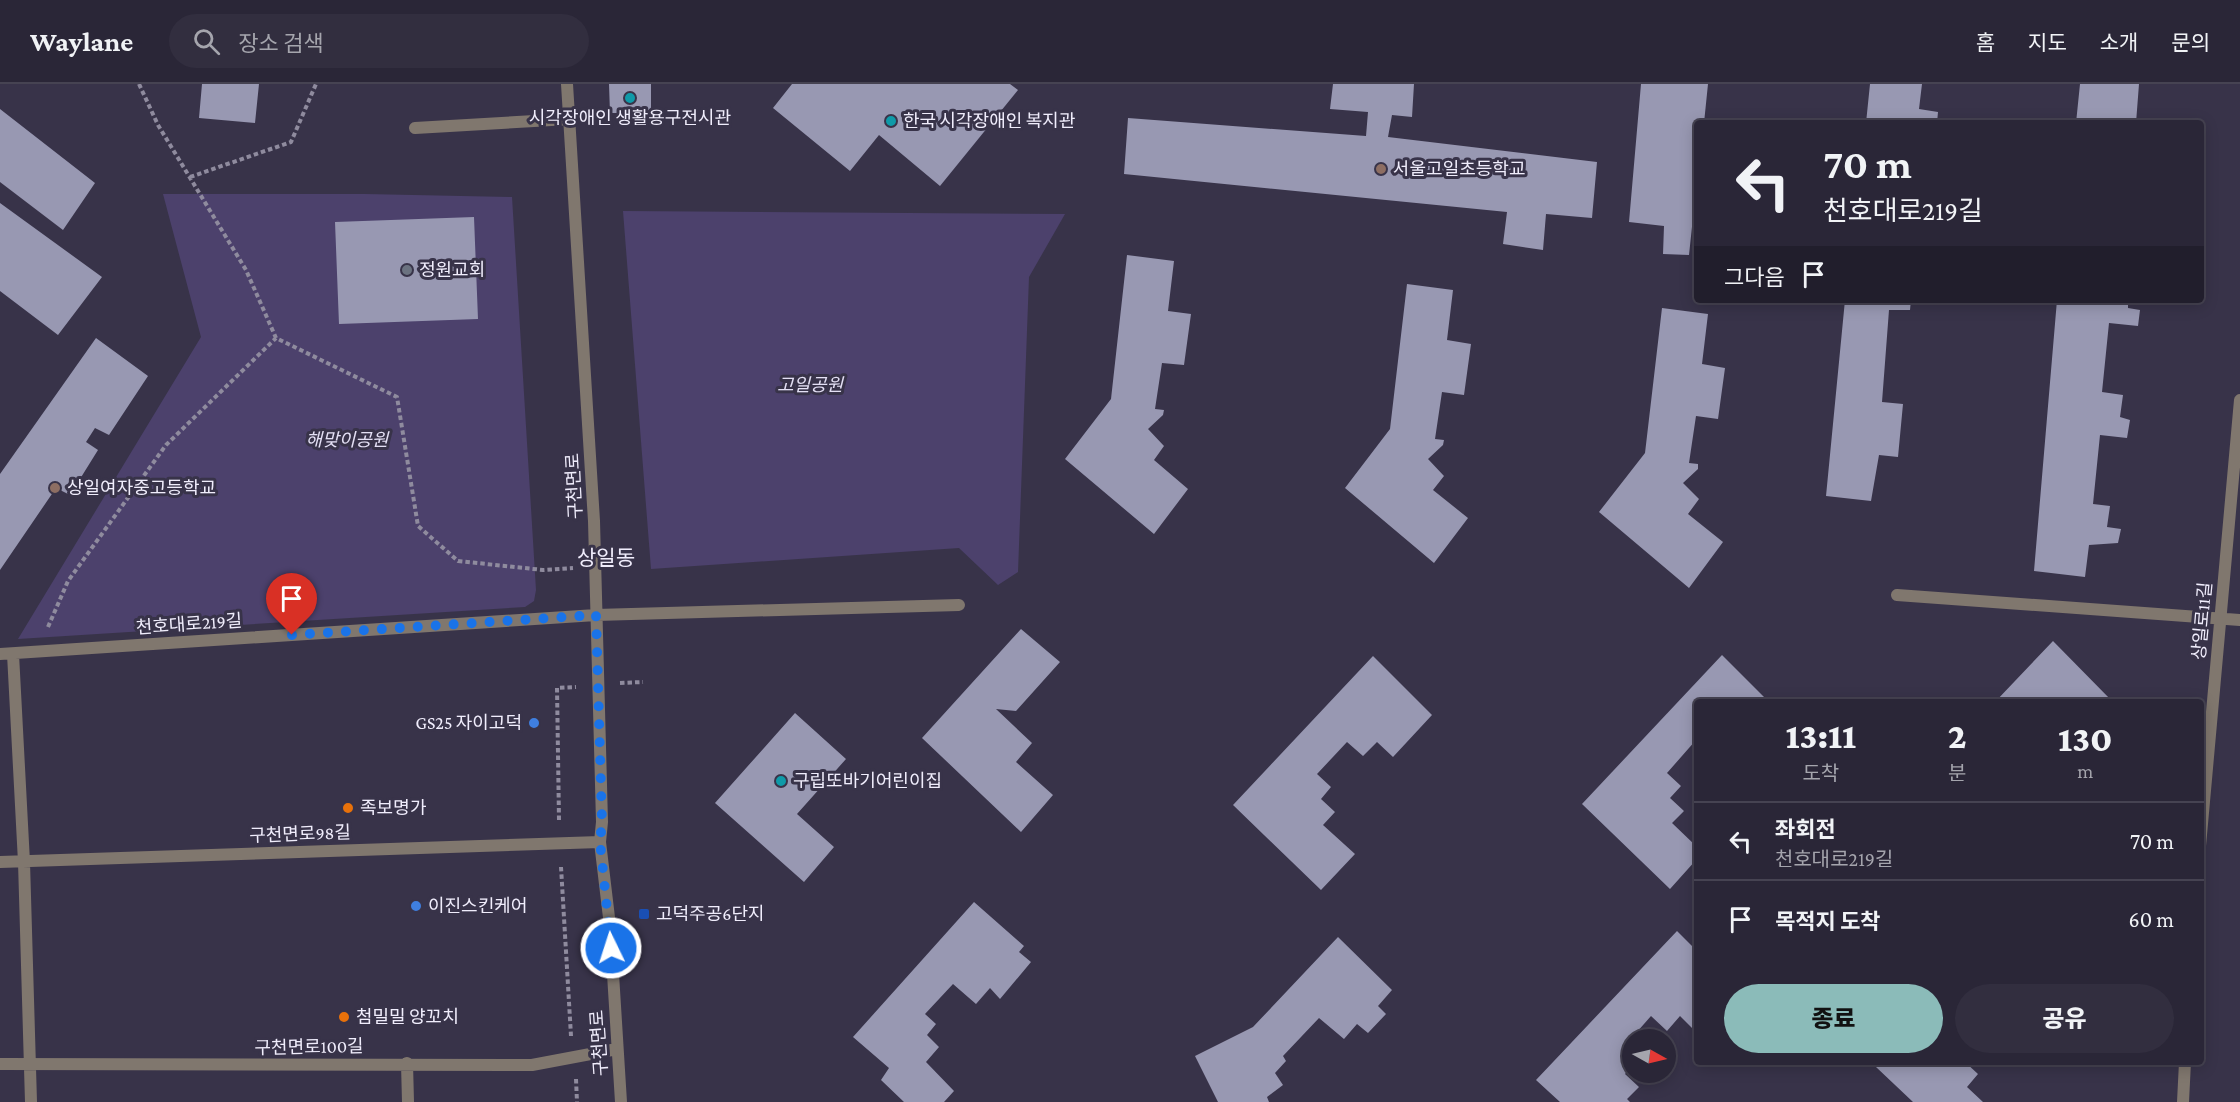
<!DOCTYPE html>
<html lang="ko">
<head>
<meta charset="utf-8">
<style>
	body { margin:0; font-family:"Crimson Pro","Noto Sans KR",serif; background:#322e3f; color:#f1f3f6; height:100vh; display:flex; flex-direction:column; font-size:22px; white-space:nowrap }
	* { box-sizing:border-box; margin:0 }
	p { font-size:20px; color:#a5a5ad }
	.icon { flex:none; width:33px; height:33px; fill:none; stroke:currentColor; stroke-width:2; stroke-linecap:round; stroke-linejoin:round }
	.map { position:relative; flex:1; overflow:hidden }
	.panel { position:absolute; left:1694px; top:615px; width:510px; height:366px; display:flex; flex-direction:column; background:#2a2637; border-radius:6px; box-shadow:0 3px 15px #0003,0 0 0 2px #464352 }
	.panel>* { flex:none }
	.banner { position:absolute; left:1694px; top:36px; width:510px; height:183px; border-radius:6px; box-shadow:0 3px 15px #0003,0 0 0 2px #464352; background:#2a2637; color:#f1f3f6; overflow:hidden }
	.needle { width:39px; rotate:98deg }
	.tools { position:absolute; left:1622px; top:945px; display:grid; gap:12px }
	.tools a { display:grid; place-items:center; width:54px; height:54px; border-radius:50%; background:#2a2637; box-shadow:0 3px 15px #0003,0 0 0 2px #464352; font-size:30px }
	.pin { position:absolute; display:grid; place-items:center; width:51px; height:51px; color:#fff; margin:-62px -26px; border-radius:50% 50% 50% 0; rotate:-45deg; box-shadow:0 0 6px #0007 }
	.pin .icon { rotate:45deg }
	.me { position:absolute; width:66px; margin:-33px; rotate:356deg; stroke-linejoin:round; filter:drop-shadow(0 0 4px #0008) }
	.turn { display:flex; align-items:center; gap:21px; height:126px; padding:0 30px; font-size:27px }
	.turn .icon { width:78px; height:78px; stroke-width:2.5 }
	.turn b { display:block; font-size:42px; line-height:51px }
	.then { display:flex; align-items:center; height:57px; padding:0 30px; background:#0003; gap:12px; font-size:22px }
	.eta { display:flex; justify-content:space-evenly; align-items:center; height:102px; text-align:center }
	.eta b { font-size:36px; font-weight:800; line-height:42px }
	.action { display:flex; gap:12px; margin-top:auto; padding:12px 30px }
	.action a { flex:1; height:69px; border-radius:36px; background:#8bbbb9; color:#111; font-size:24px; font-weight:800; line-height:69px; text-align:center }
	.action a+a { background:#322e3f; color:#f1f3f6 }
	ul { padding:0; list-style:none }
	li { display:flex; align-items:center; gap:18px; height:78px; padding:0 30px; border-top:2px solid #464352 }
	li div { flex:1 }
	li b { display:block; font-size:22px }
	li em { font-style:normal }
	header { display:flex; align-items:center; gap:36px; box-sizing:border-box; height:84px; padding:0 30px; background:#2a2637; border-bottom:2px solid #464352 }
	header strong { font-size:28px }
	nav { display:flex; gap:33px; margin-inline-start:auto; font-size:21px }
	.search { width:420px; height:54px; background:#322e3f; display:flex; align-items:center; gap:15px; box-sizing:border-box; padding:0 21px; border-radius:33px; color:#a5a5ad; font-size:22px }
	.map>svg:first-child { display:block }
</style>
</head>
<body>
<header>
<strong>Waylane</strong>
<div class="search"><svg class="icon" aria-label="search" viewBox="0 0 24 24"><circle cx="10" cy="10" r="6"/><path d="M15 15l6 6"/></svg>장소 검색</div>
<nav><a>홈</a><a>지도</a><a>소개</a><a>문의</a></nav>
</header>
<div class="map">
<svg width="2240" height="1018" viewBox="0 0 2240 1018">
	<rect width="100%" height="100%" fill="#383349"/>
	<path fill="#4c416c" d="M163 110H365L512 113 536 506 534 517 525 523 18 555 201 253Z
		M623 127 1065 130 1029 193 1018 488 998 501 959 464 651 485Z"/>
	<path fill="#9898b2" d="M202 0H259L255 39 199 34Z
		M609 0H651V29H610Z
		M792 0H1010L1018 6 940 102 879 51 850 87 773 24Z
		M1333 0H1414L1412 33 1392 31 1388 53 1597 78 1592 134 1546 130 1543 166 1503 160 1507 128 1124 90 1128 34 1366 52 1368 28 1330 25Z
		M1641 0H1708L1704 39H1696V105L1689 171 1663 170 1664 142 1629 138Z
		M1870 0H1922L1919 25 1938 28 1937 39H1866Z
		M2080 0H2139L2136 39H2076Z
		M0 25 95 99 63 146 0 98Z
		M0 119 102 193 58 251 0 207Z
		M474 133 478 235 339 240 335 138Z
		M1127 171 1174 177 1168 227 1191 230 1184 281 1162 279 1155 325 1164 326 1163 331 1148 345 1164 362 1154 376 1188 405 1154 450 1065 375 1111 315Z
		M1407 200 1453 206 1447 256 1471 260 1464 311 1442 308 1435 355 1444 356 1443 361 1428 375 1444 392 1433 406 1468 434 1434 479 1345 404 1390 345Z
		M1845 216H1911L1910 226H1889L1882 318 1903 320 1898 373 1879 371 1871 417 1826 412Z
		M2057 216H2128V224L2140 226 2138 242 2109 239 2102 308 2123 311 2120 333 2130 336 2127 354 2100 351 2093 420 2110 422 2107 443 2121 445 2118 459 2089 461 2085 493 2034 487Z
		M1662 224 1708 230 1702 280 1725 284 1718 335 1696 332 1689 379 1698 380V385L1683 399 1699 415 1688 430 1723 458 1689 504 1599 428 1645 369Z
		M96 254 148 292 109 351 95 344 86 358 98 366 70 411 56 404 0 486V390Z
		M1021 545 1060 578 1016 627 996 625 1032 659 1016 678 1053 711 1021 748 922 654Z
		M2053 557 2111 616 2110 618H1995Z
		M1722 571 1769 618H1696V656L1667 689 1681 702 1670 714 1684 727 1672 739 1696 762V776L1670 805 1582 720Z
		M1373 572 1432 631 1393 673 1377 658 1363 672 1347 658 1317 690 1331 703 1321 715 1335 728 1323 741 1355 770 1321 806 1233 721Z
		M795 629 846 675 797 730 834 763 804 798 715 719Z
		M974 818 1024 862 1019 868 1031 878 1000 915 990 904 976 920 953 900 925 930 936 940 927 951 939 963 926 978 954 1007 944 1018H904L881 996 889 984 853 953Z
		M1677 847 1696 866V948L1680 932 1667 947 1651 932 1622 965 1632 975V981L1625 990 1639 1003 1627 1015 1630 1018H1560L1536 996Z
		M1338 853 1392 906 1378 922 1386 930 1368 949 1357 940 1344 955 1319 934 1283 972 1286 977 1275 989 1283 1001 1267 1013 1269 1018H1218L1195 972 1253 943Z
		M1881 978H1965L1978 990 1967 1003 1983 1018H1913L1876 983Z"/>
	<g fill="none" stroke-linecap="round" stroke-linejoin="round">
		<path stroke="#8f8b9e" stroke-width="4" stroke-dasharray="4.5 3" stroke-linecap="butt" d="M139 0 158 41 246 186 276 254 397 313 418 442 458 477 543 486 573 484
			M190 93 291 58 316 0
			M48 543 68 497 166 361 276 254
			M620 599 643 598
			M559 736 557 604 576 603
			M561 783 571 952
			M576 995 577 1018"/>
		<path stroke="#80776e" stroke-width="12" d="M567 0 594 437 602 738 600 758 610 842 621 1018
			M415 44 569 35
			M1897 511 2240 536
			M0 570 596 531 959 521
			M13 570 24 778 31 1018
			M2200 762 2240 316
			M0 778 600 758
			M407 979 408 1018
			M0 980 532 981 617 965
			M2183 1018 2185 978"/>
	</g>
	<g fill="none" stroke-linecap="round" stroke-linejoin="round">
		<path stroke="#1a73e8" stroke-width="10" stroke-dasharray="0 18" d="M292 551 596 531 602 738 600 758 611 864"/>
	</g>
	<g fill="#0f9aa8" stroke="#383349" stroke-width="2">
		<circle cx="630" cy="14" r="6"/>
		<circle cx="891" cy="37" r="6"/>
		<circle cx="781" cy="697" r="6"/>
	</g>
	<g fill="#8d6e63" stroke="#383349" stroke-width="2">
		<circle cx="1381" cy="85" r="6"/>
		<circle cx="55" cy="404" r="6"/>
	</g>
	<circle fill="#6b7280" stroke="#383349" stroke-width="2" cx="407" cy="186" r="6"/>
	<g fill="#3f7fe0" stroke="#383349" stroke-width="2">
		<circle cx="534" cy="639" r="6"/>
		<circle cx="416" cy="822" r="6"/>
	</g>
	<g fill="#e8710a" stroke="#383349" stroke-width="2">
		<circle cx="348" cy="724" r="6"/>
		<circle cx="344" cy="933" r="6"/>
	</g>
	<rect fill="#1a4fb4" stroke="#383349" stroke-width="2" x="638" y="824" width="12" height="12" rx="3"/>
	<g text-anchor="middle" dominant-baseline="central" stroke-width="6" stroke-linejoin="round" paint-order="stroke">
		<g font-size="18" fill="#f0edfc" stroke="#383349" text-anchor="start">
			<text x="630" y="34" text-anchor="middle">시각장애인 생활용구전시관</text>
			<text x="903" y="37">한국 시각장애인 복지관</text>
			<text x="1393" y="85">서울고일초등학교</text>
			<text x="419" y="186">정원교회</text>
			<text x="67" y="404">상일여자중고등학교</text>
			<text x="522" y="639" text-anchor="end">GS25 자이고덕</text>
			<text x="793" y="697">구립또바기어린이집</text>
			<text x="360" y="724">족보명가</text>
			<text x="428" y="822">이진스킨케어</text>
			<text x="656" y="830">고덕주공6단지</text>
			<text x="356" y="933">첨밀밀 양꼬치</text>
		</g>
		<g font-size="18" font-style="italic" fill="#e4e0f5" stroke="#383349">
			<text x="810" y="301">고일공원</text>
			<text x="347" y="356">해맞이공원</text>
		</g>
		<g font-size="18" fill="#f0edfc" stroke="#383349">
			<text transform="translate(574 402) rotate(-93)">구천면로</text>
			<text transform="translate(2202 537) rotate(-85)">상일로11길</text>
			<text transform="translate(189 540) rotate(-4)">천호대로219길</text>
			<text transform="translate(300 750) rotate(-2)">구천면로98길</text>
			<text transform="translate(599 959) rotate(-94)">구천면로</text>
			<text transform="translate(309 963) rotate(-1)">구천면로100길</text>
		</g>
		<g font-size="21" fill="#f0edfc" stroke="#383349">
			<text x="606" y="474">상일동</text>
		</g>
	</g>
</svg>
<div class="tools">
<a><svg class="needle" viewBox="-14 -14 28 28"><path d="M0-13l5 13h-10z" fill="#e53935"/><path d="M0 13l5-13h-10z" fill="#a5a5ad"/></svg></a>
</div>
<div class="pin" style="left:292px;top:551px;background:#d93025"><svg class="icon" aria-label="arrive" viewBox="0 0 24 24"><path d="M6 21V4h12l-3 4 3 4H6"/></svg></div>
<svg class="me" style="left:611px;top:864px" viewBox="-20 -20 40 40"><circle r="17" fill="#1a73e8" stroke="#fff" stroke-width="3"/><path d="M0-11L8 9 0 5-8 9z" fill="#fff"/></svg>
<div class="banner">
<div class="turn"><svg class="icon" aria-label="left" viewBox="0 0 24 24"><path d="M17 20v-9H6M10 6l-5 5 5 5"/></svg><div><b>70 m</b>천호대로219길</div></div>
<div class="then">그다음<svg class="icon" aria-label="arrive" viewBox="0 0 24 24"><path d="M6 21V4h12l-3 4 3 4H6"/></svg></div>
</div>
<section class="panel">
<div class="eta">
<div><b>13:11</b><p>도착</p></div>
<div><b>2</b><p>분</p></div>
<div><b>130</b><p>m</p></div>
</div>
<ul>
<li><svg class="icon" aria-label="left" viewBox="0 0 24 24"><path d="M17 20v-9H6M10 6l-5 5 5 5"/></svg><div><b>좌회전</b><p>천호대로219길</p></div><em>70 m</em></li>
<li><svg class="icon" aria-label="arrive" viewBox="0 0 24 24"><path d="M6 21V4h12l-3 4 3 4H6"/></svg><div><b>목적지 도착</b></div><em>60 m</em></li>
</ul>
<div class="action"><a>종료</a><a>공유</a></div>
</section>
</div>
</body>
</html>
